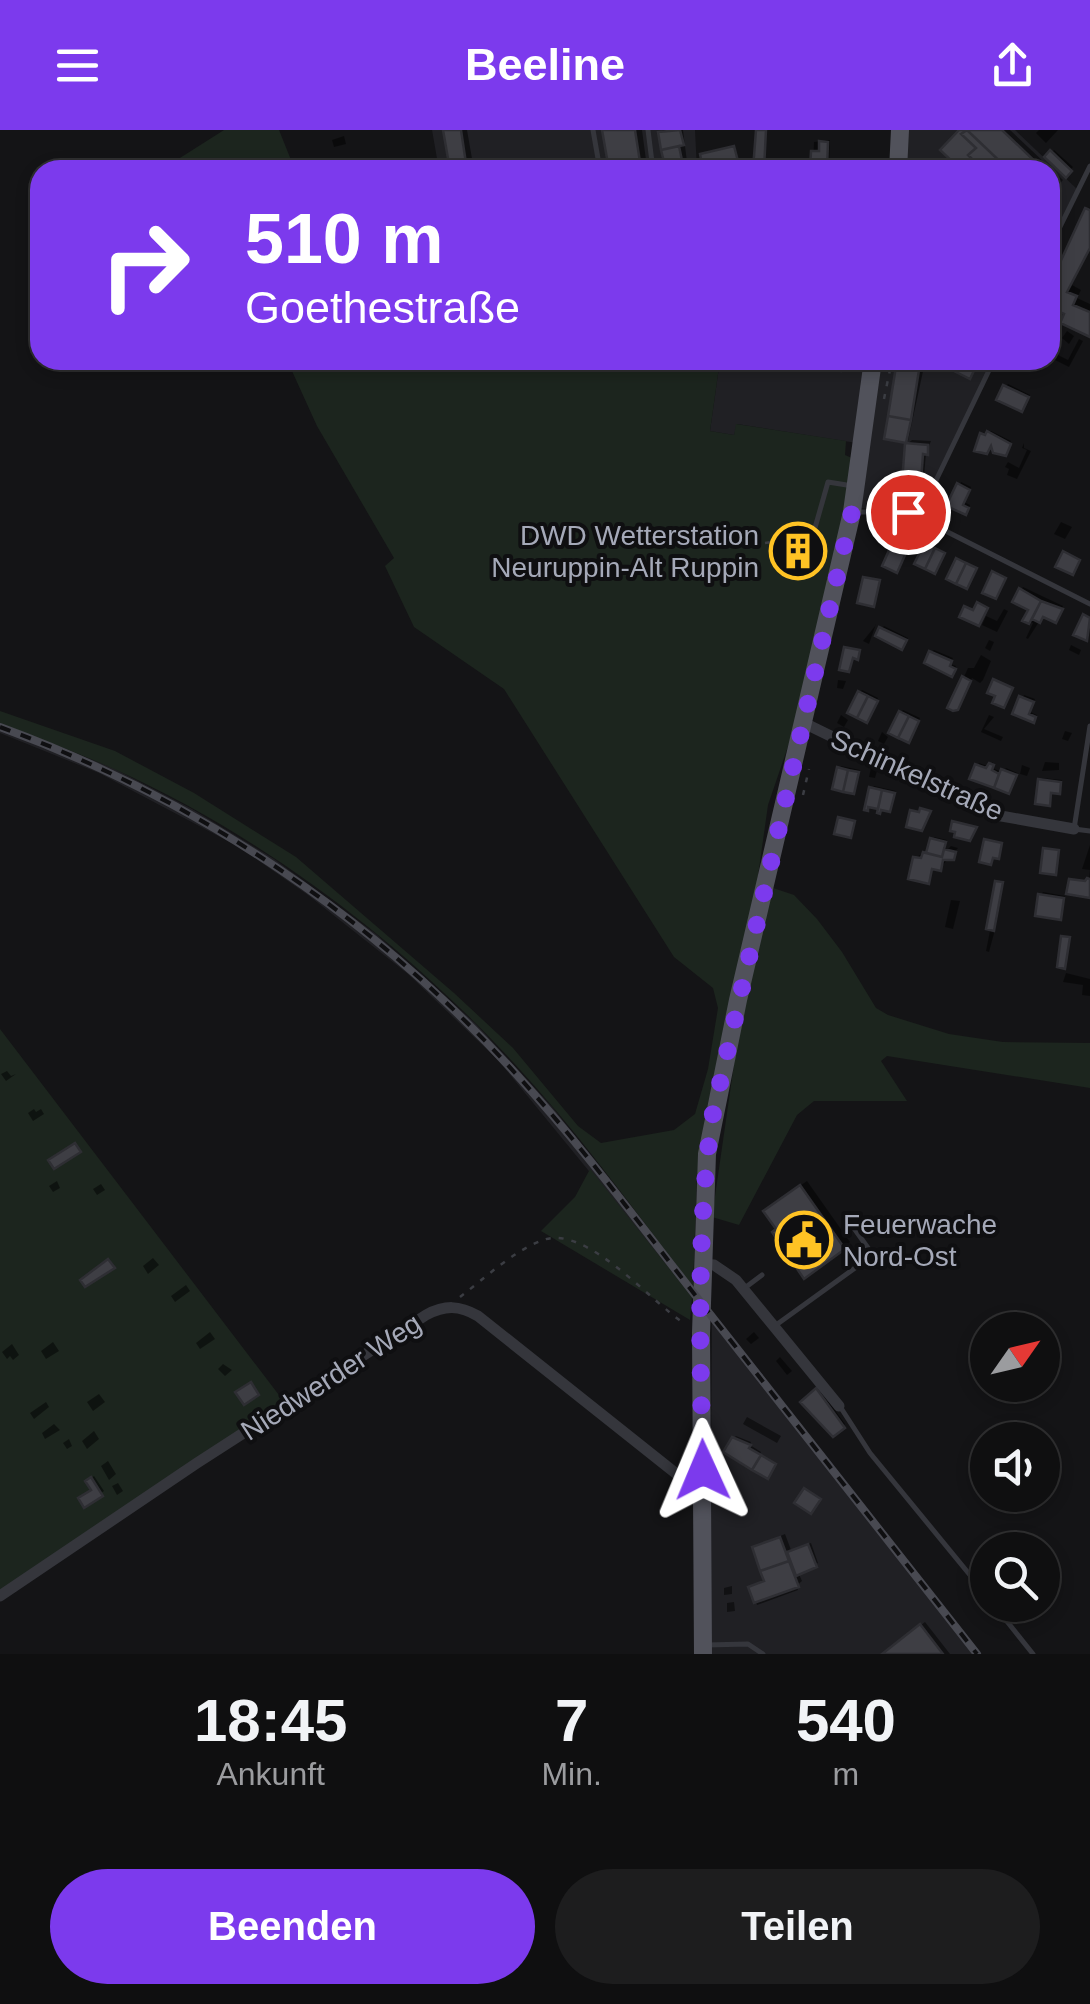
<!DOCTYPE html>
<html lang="de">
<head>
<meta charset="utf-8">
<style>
	body { margin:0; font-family:Arial,sans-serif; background:#1d1d1e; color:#f1f3f6; height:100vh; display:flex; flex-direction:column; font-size:38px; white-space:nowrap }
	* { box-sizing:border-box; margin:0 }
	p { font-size:32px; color:#9b9c9f }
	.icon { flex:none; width:55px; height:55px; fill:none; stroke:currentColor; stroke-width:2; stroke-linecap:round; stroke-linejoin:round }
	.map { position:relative; height:1524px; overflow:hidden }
	.sheet { display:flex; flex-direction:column; background:#0f0f10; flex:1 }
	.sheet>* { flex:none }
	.hud { position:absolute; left:30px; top:30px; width:1030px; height:210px; border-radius:30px; box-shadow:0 5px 15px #0003,0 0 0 2px #2f2f30; background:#7c3aed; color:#fff; overflow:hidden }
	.needle { width:65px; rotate:56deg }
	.fabs { position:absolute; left:970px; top:1182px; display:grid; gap:20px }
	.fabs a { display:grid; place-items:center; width:90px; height:90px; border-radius:50%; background:#0f0f10; box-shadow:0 5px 15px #0003,0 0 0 2px #2f2f30; font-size:50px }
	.pin { position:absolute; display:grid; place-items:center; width:85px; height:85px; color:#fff; margin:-42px; border:5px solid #fff; border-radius:50%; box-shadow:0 2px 10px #0007 }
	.me { position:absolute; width:110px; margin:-55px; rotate:359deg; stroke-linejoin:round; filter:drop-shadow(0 0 8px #0008) }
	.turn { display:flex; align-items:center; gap:35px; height:210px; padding:0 50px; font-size:45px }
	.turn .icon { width:130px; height:130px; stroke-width:2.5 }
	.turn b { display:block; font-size:70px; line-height:85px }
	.eta { display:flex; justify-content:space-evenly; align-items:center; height:170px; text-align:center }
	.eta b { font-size:60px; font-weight:600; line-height:70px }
	.primary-button { display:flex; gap:20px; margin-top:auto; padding:20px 50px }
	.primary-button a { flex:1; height:115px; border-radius:60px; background:#7c3aed; color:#fff; font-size:40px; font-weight:600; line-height:115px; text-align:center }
	.primary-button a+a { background:#1d1d1e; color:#f1f3f6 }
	header { display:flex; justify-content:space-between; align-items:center; height:130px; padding:0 50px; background:#7c3aed; color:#fff; font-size:45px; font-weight:600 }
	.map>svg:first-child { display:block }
</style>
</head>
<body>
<header><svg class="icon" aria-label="menu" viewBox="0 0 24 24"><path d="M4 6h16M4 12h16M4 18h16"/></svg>Beeline<svg class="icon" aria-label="share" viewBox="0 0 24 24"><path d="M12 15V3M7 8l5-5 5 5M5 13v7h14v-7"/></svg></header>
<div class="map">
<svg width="1090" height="1524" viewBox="0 0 1090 1524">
	<rect width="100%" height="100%" fill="#141416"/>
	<path fill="#202024" d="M432 0H695L697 40H439Z
		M900 0H1015L1078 60 1050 117V40H899Z
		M720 230H994L928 367 908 382 845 377 857 313 737 294 734 305 710 301Z
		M0 593 113 638 192 679 274 729 376 804 476 894 554 979 693 1157 692 1167 498 930 408 844 308 765 239 717 99 643 0 603Z
		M712 1182 981 1524H710Z"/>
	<path fill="#1c251e" d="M224 0H279L295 40H161Z
		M287 230H720L710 301 734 305 736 294 846 311 845 325 854 329 831 454 797 590 768 675 757 753 705 987 697 1047 693 1157C635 1081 579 1003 513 932 401 811 263 706 112 638 76 622 37 608 0 593V581L115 621 194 663 296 727 454 863 513 918 578 996 601 1013 674 1000 695 984 708 939 718 878 713 858 674 827 504 559 414 497 385 436 394 428 317 296Z
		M773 758 794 765 817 789 842 822 876 878 888 885 949 904 1003 912 1090 913V958L887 926 881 931 907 971H814L797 985 739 1095 712 1087 743 872Z
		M0 899 285 1273 0 1464Z
		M590 1039 692 1167 690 1190 541 1101 575 1067Z"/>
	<path fill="#0007" d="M445 0H467L474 40H452Z
		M605 0H642L646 30 636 37 637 40H611Z
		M663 0H683L688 40H668L660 3Z
		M758 0H767L763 38Z
		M962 0H1010L1063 50 1053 60 1050 57V40H979Z
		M1039 0H1058L1046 13 1036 3Z
		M344 6 346 14 334 17 332 10Z
		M830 10 829 34 813 36 814 12Z
		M1054 20 1073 37 1066 44 1048 27Z
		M861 28H876V40H859Z
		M1090 77V118L1072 155 1081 160 1077 168 1090 174V204L1067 183 1050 175V155Z
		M1067 201 1074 206 1069 214 1062 208Z
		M1079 209 1083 211 1069 237 1055 230 1058 225 1068 230Z
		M900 230H939L935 234 925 232 908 311 886 307Z
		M1008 254 1030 265 1024 277 1006 256Z
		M991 301 1011 311 1005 322 982 304Z
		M912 310 931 311 926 323 924 346 920 350 907 314Z
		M1024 313V318L1031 321 1017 349 1007 345 1009 339 1005 337 1008 332 1019 338 1027 320 1022 318Z
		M961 352 971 357 964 372 970 375 968 380 949 374Z
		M1061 392 1072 397 1065 409 1054 404Z
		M1023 457 1063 476 1058 488 1044 484 1028 509 1026 508 1033 493 1026 490 1031 478 1021 460Z
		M1004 479 1008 481 997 502 982 495 986 486 997 491Z
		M876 494 869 514 863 511 876 495Z
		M884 496 908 508 902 517 876 504Z
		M989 510 994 512 990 521 985 518Z
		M1071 515 1081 520 1079 525 1069 520Z
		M934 520 953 528 950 534 956 536 954 541 931 522Z
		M981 525 991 531 983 550 980 553 972 548 959 575 951 576 968 538H974Z
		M838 550 846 551 843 559 837 558Z
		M862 560 878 568 869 587 860 562Z
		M1024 565 1035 569 1030 582 1037 585 1036 588 1015 583Z
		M903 580 920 588 910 608 901 582Z
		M841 585 848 590 844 597 837 593Z
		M989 585 994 587 984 599 1003 607 1001 611 981 602Z
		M1065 601 1072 603 1068 611 1062 609Z
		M882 602 888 607 884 614 878 611Z
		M993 632 992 638 1002 642 1006 638 1020 644 1022 635 1030 638 1027 646 1017 643 1008 661 972 647 979 633 990 637Z
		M1045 632 1059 633V640L1042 641Z
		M841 636 860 640 853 662 839 638Z
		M871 638 877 641 875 648 869 647Z
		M1042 648 1062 650 1061 659 1053 661 1049 673 1040 650Z
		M874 656 896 661 889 679 872 658Z
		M934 707 947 710 944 723 951 716 958 718 940 738 934 737 928 751 915 728 930 719Z
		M1090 715V765L1071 750H1089L1090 740 1082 739Z
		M1000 750 1004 751 996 796 989 822 986 821Z
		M1043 762 1065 766 1060 787 1041 765Z
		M951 770 960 771 953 799 945 797Z
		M1066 843 1090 849V866L1082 865 1083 855 1063 852Z
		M7 941 11 946 16 944 6 951 1 944Z
		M34 979 36 982 41 979 44 984 33 991 28 983Z
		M57 1051 60 1058 53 1062 49 1056Z
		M807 1051 850 1112 844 1118 779 1099 772 1075Z
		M101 1054 105 1060 97 1065 93 1059Z
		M153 1128 159 1135 148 1144 143 1136Z
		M186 1155 190 1161 175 1172 171 1166Z
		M210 1202 215 1209 200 1219 196 1213Z
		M754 1202 759 1208 751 1214 746 1209Z
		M53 1212 59 1221 46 1229 41 1221Z
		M12 1214 19 1225 13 1230 10 1226 7 1229 2 1222Z
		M780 1227 792 1241 787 1245 776 1231Z
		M223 1234 232 1240 225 1246 218 1239Z
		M819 1258 845 1294 833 1303 804 1272Z
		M99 1264 105 1272 93 1281 87 1272Z
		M46 1272 49 1277 34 1289 30 1283Z
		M747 1287 781 1306 777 1313 743 1294Z
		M54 1294 60 1300 45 1309 42 1303Z
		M94 1301 99 1309 87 1319 82 1311Z
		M736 1306 751 1312 750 1315 761 1322 760 1324 775 1333 767 1346 734 1308Z
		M69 1309 72 1316 67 1319 63 1313Z
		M108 1331 116 1344 109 1350 101 1336Z
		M94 1346 104 1361 85 1374 94 1360 88 1351Z
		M118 1353 123 1361 117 1365 112 1356Z
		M785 1404 791 1420 811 1413 818 1433 798 1442 802 1451 796 1456 798 1460 757 1475 751 1458 766 1449 755 1417Z
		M732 1456V1464L724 1465V1458Z
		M734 1472 735 1481 727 1482V1473Z
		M925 1492 950 1524H885L889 1520Z"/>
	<path fill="#3e3e44" stroke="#2e2e33" stroke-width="2.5" d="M443 0H461L467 40H450Z
		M602 0H635L641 38 609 40Z
		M680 0 684 15 661 20 658 2Z
		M756 0H766L764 40 753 39Z
		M959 0H1002L1044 40H975L969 35 961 40 940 20Z
		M967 0 1009 40H975L972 37 976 33 968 25 976 18 961 4Z
		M819 11 828 12 827 39 810 38 811 21H819Z
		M679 16 684 40H666L661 20Z
		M734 16 739 35 703 40 700 24Z
		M1050 20 1072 41 1066 48 1044 27Z
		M1085 78 1090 80V118L1067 162 1077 166 1073 175 1090 182V207L1060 193 1064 184 1050 178V154L1055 156 1057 152 1052 150Z
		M770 230H850L843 231 841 241Z
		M897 230H937L935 237 920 234 911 290 888 286Z
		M960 230H979L970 249 954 241Z
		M1003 255 1029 267 1022 282 996 270Z
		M888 286 911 290 906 313 884 309Z
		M987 301 1011 314 1006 326 993 323 991 316 987 324 974 321 980 303 985 305Z
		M905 313 928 315V325L923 324 921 353 902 352Z
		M957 353 970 360 963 375 969 378 966 385 946 376Z
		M924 414 935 418 925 439 914 434Z
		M890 418 905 425 897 443 882 436Z
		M935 418 945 423 935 444 925 439Z
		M1063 421 1080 430 1073 445 1055 437Z
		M956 428 966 433 956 454 946 449Z
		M966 433 977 438 967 459 956 454Z
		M992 441 1006 448 996 469 982 463Z
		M863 447 880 450 874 477 857 473Z
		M1019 458 1041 471 1029 494 1022 491 1028 480 1012 472Z
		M1041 471 1063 479 1056 493 1043 487 1040 493 1032 489Z
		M977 472 988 478 979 496 959 487 964 476 973 480Z
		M1083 484 1090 488 1087 511 1073 505Z
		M879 497 907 510 902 520 875 506Z
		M844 517 860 520 858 530 853 528 849 542 839 540Z
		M929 521 952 531 950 536 956 539 952 547 924 533Z
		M962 546 971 551 958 580 953 581 947 578Z
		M993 549 1013 558 1004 578 992 573 995 566 987 563Z
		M858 561 868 566 857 588 847 583Z
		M868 566 878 571 867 593 857 588Z
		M1019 566 1034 572 1029 584 1036 587 1034 593 1012 584Z
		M899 581 909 586 898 608 888 603Z
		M909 586 919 591 909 613 898 608Z
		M989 633 994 635 992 640 999 644 994 658 969 649 975 634 986 638Z
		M837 637 848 640 843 662 832 659Z
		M1001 639 1017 645 1009 664 994 658Z
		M848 640 859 642 854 664 843 662Z
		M1038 649 1061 652 1060 664 1051 663 1050 676 1035 674Z
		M869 657 882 660 878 679 868 677V681L864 680Z
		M882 660 895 663 890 682 881 680 880 684 877 683Z
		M920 678 931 681 922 701 906 697 910 680 919 682Z
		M838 687 855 691 851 708 834 704Z
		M952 691 977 697 970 711 954 707 955 702 950 701Z
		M930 708 946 712 942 727 926 723Z
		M984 709 1002 713 999 729 993 728 991 735 979 732Z
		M1043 718 1059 720 1056 745 1040 743Z
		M944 719 956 722 954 730H943L941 741 932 739 929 754 908 749 913 727 921 728 923 722 942 727Z
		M1087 748 1090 749V768L1066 764 1069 749 1085 751Z
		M995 751 1003 752 994 801 986 799Z
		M1038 764 1064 768 1061 790 1035 786Z
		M1061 806 1070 807 1065 839 1057 837Z
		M75 1013 81 1022 54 1039 48 1030Z
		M800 1055 845 1119 804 1149 772 1102 776 1099 763 1081Z
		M108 1129 115 1138 85 1157 80 1150Z
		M251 1252 259 1265 244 1275 235 1262Z
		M816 1258 845 1298 833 1307 800 1272Z
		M732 1307 751 1315 749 1318 761 1325 752 1340 723 1322Z
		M761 1325 776 1334 768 1349 752 1340Z
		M91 1347 103 1366 84 1378 78 1368 91 1360 85 1351Z
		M804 1358 821 1369 811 1384 794 1373Z
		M780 1407 789 1431 760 1441 752 1417Z
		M808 1414 817 1437 796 1446 787 1422Z
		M789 1431 799 1457 754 1473 748 1457 764 1451 760 1441Z
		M920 1494 943 1524H882Z"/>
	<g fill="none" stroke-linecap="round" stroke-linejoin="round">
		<path stroke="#3b3d43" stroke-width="2.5" stroke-dasharray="5 8" stroke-linecap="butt" d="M884 269 892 230
			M765 413 771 412 786 432
			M777 440 797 427
			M803 665 809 639
			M460 1167C485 1148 513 1121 543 1110 586 1094 651 1172 685 1194"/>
		<path stroke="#35363c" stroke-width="5" d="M593 0 600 40
			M648 0 653 40
			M1050 117 1090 36
			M855 382H908L1090 474
			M908 382 928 367 994 230
			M807 426 828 352 853 356
			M1090 596 1074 699 1090 701
			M746 1157 762 1145
			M776 1195 873 1125 851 1094
			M841 1278 870 1323 988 1467
			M994 1475 1033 1524
			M706 1515 748 1514 763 1524"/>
		<path stroke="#35363c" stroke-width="11" d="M804 593 990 684 1074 699
			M702 1134 714 1135 736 1150 839 1276
			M0 1466 197 1333 426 1185C445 1175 459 1175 478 1186L703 1365"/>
		<path stroke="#51525b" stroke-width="18" d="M898 40 900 0
			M703 1524 701 1203 707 1024 738 870 852 382 873 230"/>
		<g stroke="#484951" stroke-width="8">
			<path id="rail" d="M0 597C197 669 375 788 516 944 584 1018 644 1100 706 1179 796 1294 887 1409 977 1524"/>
		</g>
		<use href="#rail" stroke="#0f0f11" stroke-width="4" stroke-dasharray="11" stroke-linecap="butt"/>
	</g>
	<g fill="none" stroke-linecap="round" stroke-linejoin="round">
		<path stroke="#7c3aed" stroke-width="18" stroke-dasharray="0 32.4" d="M703 1340C700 1224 696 1104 712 988L852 382H908"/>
	</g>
	<defs>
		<g id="building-ring" transform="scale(2.875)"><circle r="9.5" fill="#0f0f11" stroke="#ffc324" stroke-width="1.5"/><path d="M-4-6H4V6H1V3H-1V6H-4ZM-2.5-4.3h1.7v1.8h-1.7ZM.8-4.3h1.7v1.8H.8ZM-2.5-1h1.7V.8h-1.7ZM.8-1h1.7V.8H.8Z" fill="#ffc324"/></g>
		<g id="civic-ring" transform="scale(2.875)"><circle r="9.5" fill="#0f0f11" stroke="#ffc324" stroke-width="1.5"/><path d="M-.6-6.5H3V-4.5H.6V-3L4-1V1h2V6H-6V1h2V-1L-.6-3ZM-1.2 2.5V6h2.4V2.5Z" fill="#ffc324"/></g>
	</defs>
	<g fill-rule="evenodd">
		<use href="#building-ring" x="798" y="421"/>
		<use href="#civic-ring" x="804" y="1110"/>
	</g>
	<g text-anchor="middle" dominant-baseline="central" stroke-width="8" stroke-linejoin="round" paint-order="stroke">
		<g font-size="28" fill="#a5a9b8" stroke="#0f0f11" text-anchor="end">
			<text x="759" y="405">DWD Wetterstation<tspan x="759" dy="32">Neuruppin-Alt Ruppin</tspan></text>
			<text x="843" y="1094" text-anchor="start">Feuerwache<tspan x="843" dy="32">Nord-Ost</tspan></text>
		</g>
		<g font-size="28" fill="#a5a9b8" stroke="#0f0f11">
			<text transform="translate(917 645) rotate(24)">Schinkelstraße</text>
			<text transform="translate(331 1247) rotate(-33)">Niedwerder Weg</text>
		</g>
	</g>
</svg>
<div class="fabs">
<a><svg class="needle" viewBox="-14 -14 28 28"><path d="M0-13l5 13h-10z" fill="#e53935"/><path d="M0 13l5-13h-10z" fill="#9b9c9f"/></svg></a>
<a><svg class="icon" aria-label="sound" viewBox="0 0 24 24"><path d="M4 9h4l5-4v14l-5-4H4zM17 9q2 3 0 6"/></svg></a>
<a><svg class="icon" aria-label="search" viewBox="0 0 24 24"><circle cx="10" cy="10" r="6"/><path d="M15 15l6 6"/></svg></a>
</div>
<div class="pin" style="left:908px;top:382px;background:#d93025"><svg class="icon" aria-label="arrive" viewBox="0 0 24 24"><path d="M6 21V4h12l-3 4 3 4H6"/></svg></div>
<svg class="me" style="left:703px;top:1340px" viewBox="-20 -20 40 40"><path d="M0-17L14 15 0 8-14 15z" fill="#7c3aed" stroke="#fff" stroke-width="4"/></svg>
<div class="hud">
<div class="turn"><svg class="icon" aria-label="right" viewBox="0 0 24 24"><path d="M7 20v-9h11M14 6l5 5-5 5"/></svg><div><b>510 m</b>Goethestraße</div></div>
</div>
</div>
<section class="sheet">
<div class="eta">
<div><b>18:45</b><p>Ankunft</p></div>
<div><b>7</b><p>Min.</p></div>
<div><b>540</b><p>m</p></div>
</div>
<div class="primary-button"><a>Beenden</a><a>Teilen</a></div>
</section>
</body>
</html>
